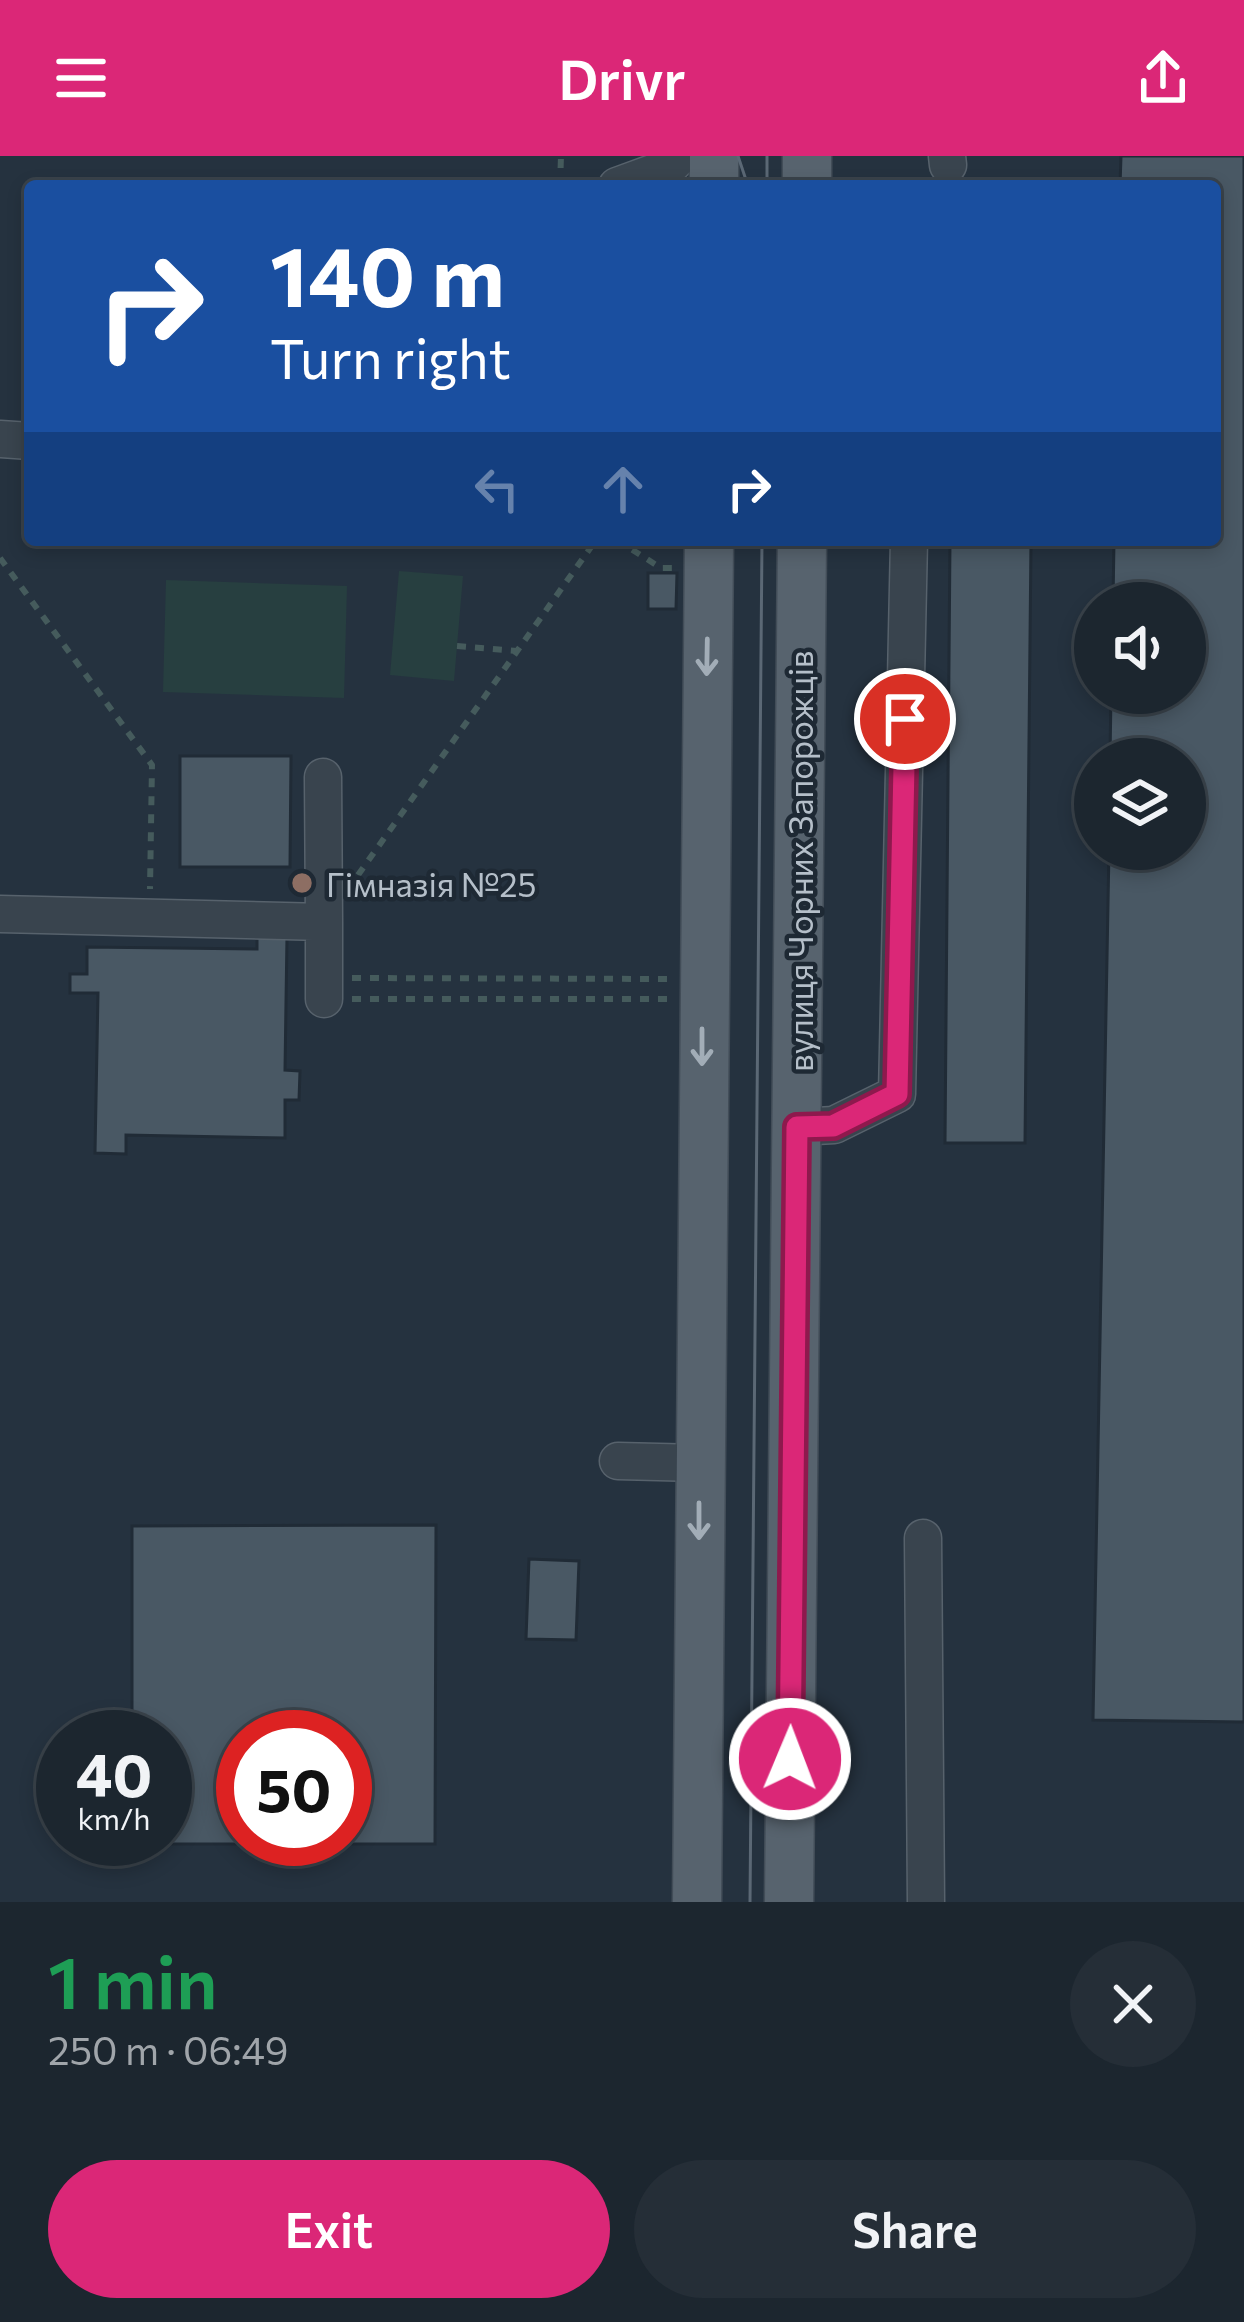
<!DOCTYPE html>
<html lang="en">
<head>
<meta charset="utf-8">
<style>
	body { margin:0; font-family:Commissioner,sans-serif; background:#252e37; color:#f1f3f6; height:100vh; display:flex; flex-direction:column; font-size:45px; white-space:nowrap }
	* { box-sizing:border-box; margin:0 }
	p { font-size:39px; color:#a0a5aa }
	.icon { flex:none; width:66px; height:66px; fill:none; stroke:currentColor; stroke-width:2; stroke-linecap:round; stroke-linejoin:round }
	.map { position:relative; height:1746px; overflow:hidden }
	.details { display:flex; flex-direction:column; background:#1c262f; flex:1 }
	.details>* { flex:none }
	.banner { position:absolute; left:24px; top:24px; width:1197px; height:366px; border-radius:12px; box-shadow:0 6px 18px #0003,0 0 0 3px #3a434b; background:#1a4fa0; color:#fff; overflow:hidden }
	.buttons { position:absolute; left:1074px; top:426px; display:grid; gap:24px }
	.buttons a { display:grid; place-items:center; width:132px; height:132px; border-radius:50%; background:#1c262f; box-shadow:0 6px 18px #0003,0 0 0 3px #3a434b; font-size:60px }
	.speed { position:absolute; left:36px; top:1554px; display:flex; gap:24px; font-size:60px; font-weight:700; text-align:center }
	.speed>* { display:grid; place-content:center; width:156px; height:156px; border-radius:50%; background:#1c262f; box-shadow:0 6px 18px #0003,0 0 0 3px #3a434b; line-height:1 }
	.speed small { font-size:30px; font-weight:400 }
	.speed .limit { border:18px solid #d22; background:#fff; color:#111 }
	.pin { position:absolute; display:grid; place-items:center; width:102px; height:102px; color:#fff; margin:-51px; border:6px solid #fff; border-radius:50%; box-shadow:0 3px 12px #0007 }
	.me { position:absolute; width:132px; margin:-66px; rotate:1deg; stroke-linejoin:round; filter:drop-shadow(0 0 9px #0008) }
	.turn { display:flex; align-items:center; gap:42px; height:252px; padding:0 48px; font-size:54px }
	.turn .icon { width:156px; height:156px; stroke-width:2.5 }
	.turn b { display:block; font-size:84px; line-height:102px }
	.lanes { display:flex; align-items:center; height:114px; padding:0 48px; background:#0003; justify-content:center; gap:60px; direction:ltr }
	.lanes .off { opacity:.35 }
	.round { display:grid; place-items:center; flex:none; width:126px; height:126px; border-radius:63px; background:#252e37 }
	.summary { display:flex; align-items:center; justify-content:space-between; height:204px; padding:0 48px }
	h1 { font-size:72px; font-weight:600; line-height:90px; color:#1e9e55 }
	.cta { display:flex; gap:24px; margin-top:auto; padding:24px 48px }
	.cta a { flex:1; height:138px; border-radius:72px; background:#db2777; color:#fff; font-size:48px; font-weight:600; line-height:138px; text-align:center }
	.cta a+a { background:#252e37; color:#f1f3f6 }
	header { display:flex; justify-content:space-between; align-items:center; height:156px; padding:0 48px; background:#db2777; color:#fff; font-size:54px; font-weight:600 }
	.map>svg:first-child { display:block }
</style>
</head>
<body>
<header><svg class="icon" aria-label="menu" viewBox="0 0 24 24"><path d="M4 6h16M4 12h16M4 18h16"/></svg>Drivr<svg class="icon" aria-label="share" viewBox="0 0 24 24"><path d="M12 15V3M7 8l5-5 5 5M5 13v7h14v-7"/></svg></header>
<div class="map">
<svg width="1244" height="1746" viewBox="0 0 1244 1746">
	<rect width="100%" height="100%" fill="#25323f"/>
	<path fill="#273f40" d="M399 415 463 420 454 525 390 519Z
		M166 424 347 430 344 542 163 536Z"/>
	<path fill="#495864" stroke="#202b36" stroke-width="3" fill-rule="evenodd" d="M1121 0H1244V1566L1093 1564 1109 693H1185V603H1110L1111 537H1185V447H1113L1114 384H1215V30H1120Z
		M950 384H1031L1025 987H945Z
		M648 417H677L676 453H648Z
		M180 600H291L290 711H180Z
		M257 780H287L285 914 300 915 299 944H285V982L126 979V998L95 997 98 837H70V818H87V791L257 793Z
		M436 1369 435 1688H132V1683H165V1581H132V1370ZM243 1581H345V1683H243Z
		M529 1403 579 1405 576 1484 526 1483Z"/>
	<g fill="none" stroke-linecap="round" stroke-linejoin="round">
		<g stroke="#57626c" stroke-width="39">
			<path id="minor" d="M947 0 948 9
				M617 30 669 11 680 0
				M0 283 30 285
				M323 621 324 766
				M0 758 324 766V843
				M797 971 834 969 897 938 909 384
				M618 1305 699 1307
				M923 1382 926 1746"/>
		</g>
		<g stroke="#424d58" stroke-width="51">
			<path id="major" d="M807 0V30
				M714 30V0
				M697 1746 709 384
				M789 1746 802 384"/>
		</g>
		<path stroke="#455b5c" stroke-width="6" stroke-dasharray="9 9" stroke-linecap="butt" d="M560 30 561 0
			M617 384 661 412H675
			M0 402 152 609 150 733
			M457 490 517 495
			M358 719 596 384
			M352 822 669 823
			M352 843H669"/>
		<use href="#minor" stroke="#39444e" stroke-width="36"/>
		<use href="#major" stroke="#57636e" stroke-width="48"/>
		<path stroke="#5b6875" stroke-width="3" d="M738 0 748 30
			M767 30V0
			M750 1746 762 384"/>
	</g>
	<defs><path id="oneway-shaft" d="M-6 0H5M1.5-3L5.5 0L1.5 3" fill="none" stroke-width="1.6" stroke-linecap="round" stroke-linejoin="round" transform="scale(3)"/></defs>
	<g stroke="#a2adb7">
		<use href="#oneway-shaft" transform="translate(707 501) rotate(91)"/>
		<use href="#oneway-shaft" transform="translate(702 891) rotate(90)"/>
		<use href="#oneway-shaft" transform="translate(699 1365) rotate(90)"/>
	</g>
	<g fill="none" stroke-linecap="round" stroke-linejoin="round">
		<g stroke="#8e194d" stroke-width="30">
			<path id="route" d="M790 1603 797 971 833 970 897 938 905 563"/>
		</g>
		<use href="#route" stroke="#db2777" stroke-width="21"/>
	</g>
	<circle fill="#8d6e63" stroke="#1e2934" stroke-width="4.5" cx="302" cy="727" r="12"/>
	<g text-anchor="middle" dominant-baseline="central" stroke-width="9" stroke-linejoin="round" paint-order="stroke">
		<g font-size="33" fill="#b5bfc9" stroke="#1e2934">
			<text transform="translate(799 705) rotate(-90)">вулиця Чорних Запорожців</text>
		</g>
		<g font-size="33" fill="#b5bfc9" stroke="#1e2934" text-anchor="start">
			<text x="326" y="727">Гімназія №25</text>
		</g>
	</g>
</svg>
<div class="buttons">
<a><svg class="icon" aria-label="sound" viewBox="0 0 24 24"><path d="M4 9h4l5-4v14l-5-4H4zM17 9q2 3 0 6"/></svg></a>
<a><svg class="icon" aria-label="layers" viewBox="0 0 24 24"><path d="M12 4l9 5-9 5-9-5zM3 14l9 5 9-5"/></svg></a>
</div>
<div class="speed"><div>40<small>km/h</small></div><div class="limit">50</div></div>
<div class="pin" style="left:905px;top:563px;background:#d93025"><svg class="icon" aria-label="arrive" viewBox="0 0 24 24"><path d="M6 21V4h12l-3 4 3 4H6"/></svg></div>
<svg class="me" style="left:790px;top:1603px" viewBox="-20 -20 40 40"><circle r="17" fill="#db2777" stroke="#fff" stroke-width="3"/><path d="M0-11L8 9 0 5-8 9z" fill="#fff"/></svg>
<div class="banner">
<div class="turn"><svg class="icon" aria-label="right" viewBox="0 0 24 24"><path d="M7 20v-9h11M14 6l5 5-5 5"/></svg><div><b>140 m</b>Turn right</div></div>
<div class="lanes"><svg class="icon off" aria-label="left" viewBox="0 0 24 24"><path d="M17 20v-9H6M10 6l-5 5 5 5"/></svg><svg class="icon off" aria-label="ahead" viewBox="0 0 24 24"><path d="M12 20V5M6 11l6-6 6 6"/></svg><svg class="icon" aria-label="right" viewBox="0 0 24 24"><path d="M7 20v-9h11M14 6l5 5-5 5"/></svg></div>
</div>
</div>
<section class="details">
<div class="summary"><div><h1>1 min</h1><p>250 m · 06:49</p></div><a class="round"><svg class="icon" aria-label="close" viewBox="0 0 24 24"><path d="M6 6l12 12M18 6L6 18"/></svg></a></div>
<div class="cta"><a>Exit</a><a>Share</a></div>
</section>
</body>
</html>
